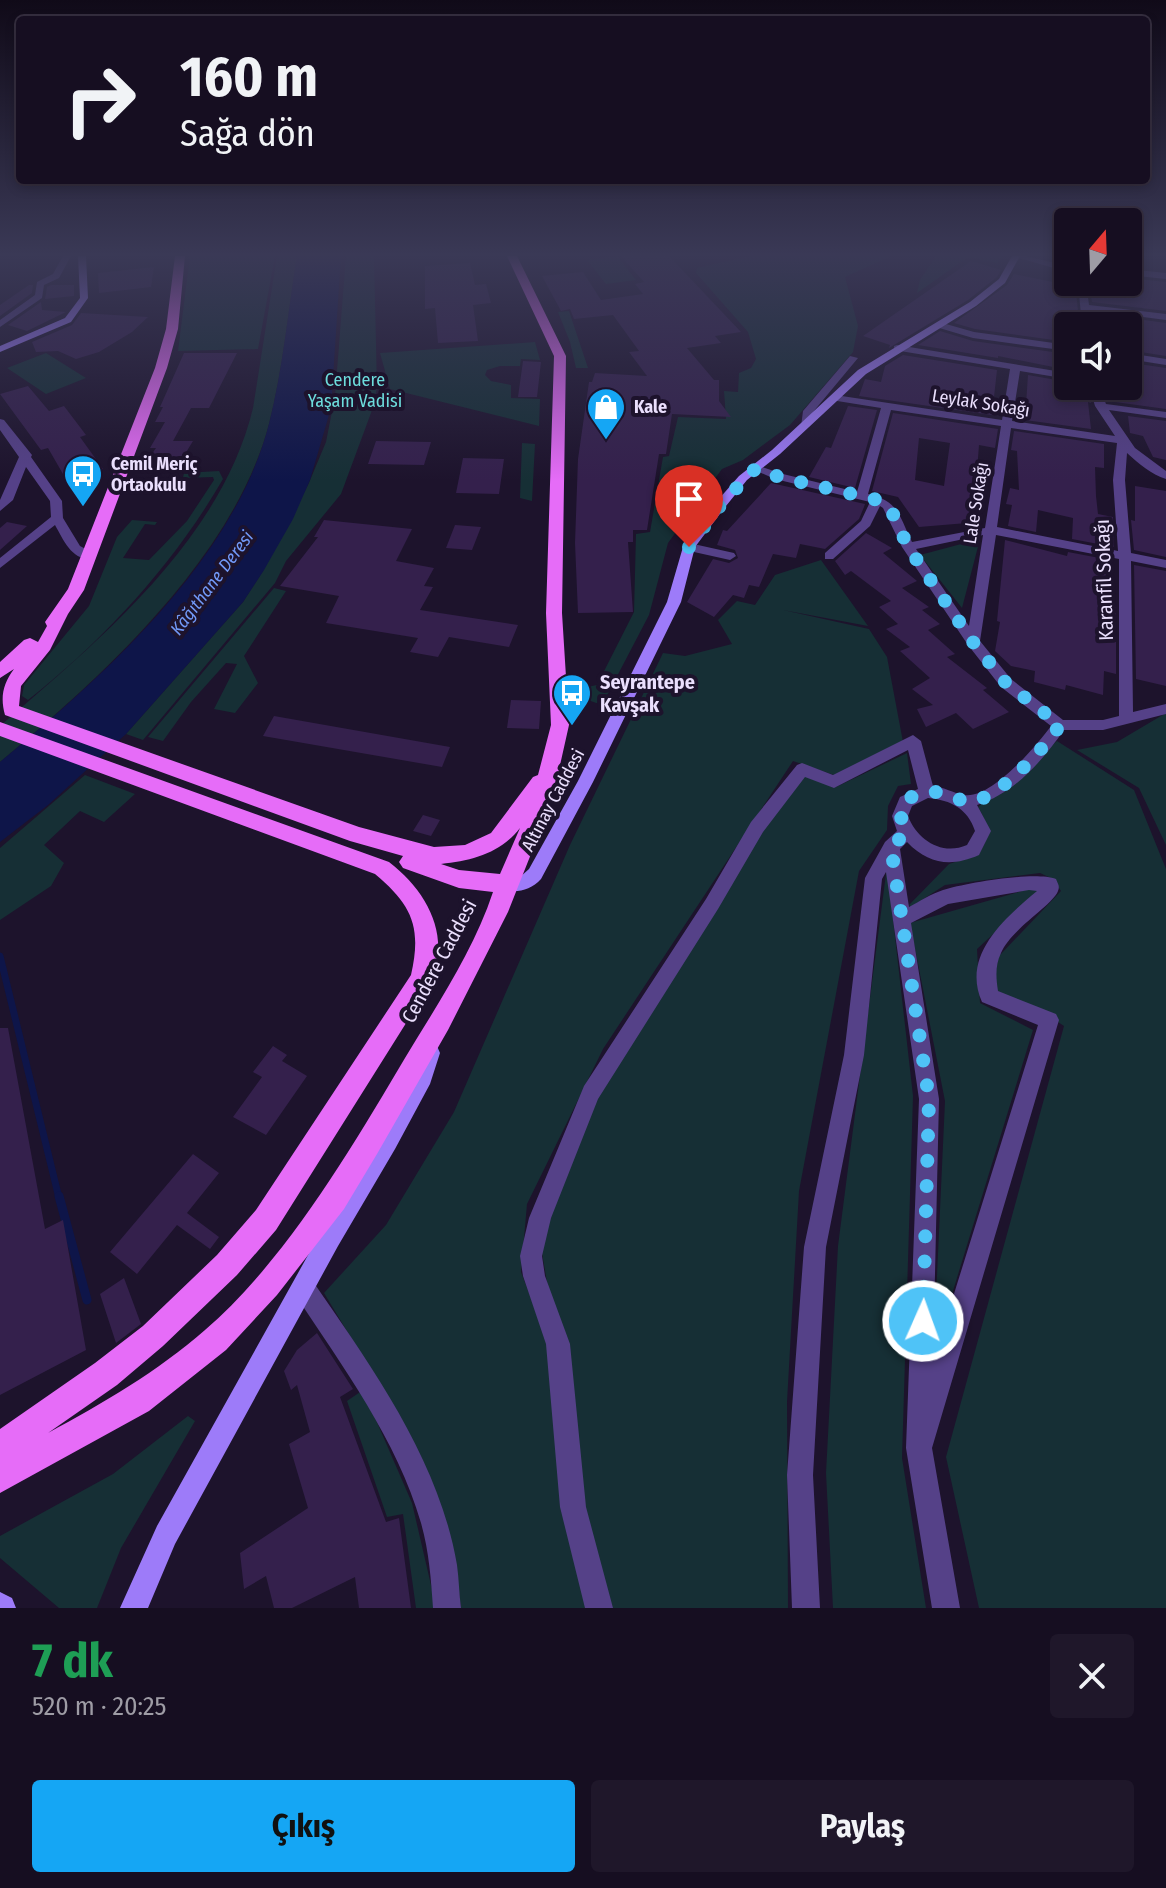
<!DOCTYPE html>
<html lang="tr">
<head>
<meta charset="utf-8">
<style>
	body { margin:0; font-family:"Fira Sans Condensed",sans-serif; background:#1f172a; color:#f1f3f6; height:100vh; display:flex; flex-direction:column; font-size:30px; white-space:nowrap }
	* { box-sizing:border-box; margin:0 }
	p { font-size:26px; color:#9e9ca5 }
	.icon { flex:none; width:44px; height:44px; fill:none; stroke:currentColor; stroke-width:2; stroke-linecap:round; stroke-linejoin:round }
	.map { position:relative; height:1608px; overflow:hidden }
	.panel { display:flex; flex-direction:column; background:#160e21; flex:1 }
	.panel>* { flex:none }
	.banner { position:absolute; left:16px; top:16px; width:1134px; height:168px; border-radius:8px; box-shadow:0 4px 12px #0003,0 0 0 2px #352e3f; background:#160e21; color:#f1f3f6; overflow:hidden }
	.needle { width:52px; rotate:19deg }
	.buttons { position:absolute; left:1054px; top:208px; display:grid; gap:16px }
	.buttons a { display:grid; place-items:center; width:88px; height:88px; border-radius:8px; background:#160e21; box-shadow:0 4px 12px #0003,0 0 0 2px #352e3f; font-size:40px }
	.pin { position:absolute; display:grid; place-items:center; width:68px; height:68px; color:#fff; margin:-82px -34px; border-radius:50% 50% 50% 0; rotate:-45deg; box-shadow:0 0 8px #0007 }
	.pin .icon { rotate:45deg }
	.me { position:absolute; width:88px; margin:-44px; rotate:2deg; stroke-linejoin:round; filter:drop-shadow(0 0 6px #0008) }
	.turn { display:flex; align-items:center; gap:28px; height:168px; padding:0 32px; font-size:36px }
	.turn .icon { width:104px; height:104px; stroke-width:2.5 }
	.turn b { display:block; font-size:56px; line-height:68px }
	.round { display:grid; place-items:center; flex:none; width:84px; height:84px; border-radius:8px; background:#1f172a }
	.headline { display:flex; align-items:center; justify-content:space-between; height:136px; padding:0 32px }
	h1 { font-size:48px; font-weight:700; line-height:60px; color:#1e9e55 }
	.cta { display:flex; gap:16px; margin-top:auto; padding:16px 32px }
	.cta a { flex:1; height:92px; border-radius:8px; background:#15a6f4; color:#111; font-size:32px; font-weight:700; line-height:92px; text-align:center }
	.cta a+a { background:#1f172a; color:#f1f3f6 }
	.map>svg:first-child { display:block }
</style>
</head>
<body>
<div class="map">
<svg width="1166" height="1608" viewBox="0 0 1166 1608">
	<rect width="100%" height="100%" fill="#1d132c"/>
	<path fill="#162f35" d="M190 256H275L258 349 178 351Z
		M277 256H297C288 311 283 369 269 424 234 557 102 677 0 762V726C98 641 221 541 253 408Z
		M346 256H374L377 388 371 413 341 494 286 561 275 583 143 740 126 734 243 602 263 571 308 485 326 442 335 396Z
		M617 256 636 280 606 284 587 260Z
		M750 256H891L845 277 858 326 853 352 790 425 743 460 722 469 668 543 649 615 602 705 585 699 582 688 597 685 634 612 636 534 650 532 663 457 669 456 678 417 726 419 724 391 738 392 739 373 751 368 756 359 748 332 696 273 697 268Z
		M936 256H1003L997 263 968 257 917 293 920 280Z
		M569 311 588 368H576L570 342 558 312Z
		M535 342 540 360 521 359 520 366H500L487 370 485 375 491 381 511 385V398L540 399 539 426 390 389 380 353Z
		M46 353 86 378 46 394 7 368Z
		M522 443 535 444 532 501 520 498Z
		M219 471 223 479C174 564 104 640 28 700L22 696 24 685 89 606 117 537 132 520 157 522 155 525 145 524 123 558 149 560 187 521 214 480 213 477 183 478 184 473Z
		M980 539 962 608 920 555Z
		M821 560 868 626 783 610 869 629 887 657 903 742 834 775 793 761 603 1049 527 1204 521 1272 549 1345 590 1608H461L454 1555 374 1376 324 1293 386 1225 454 1112 570 845 663 653 685 656 732 644 718 620 737 601 755 605 775 575Z
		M274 588 286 591 244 656 258 683 235 713 214 709 237 664 226 663 191 702 163 741 148 737Z
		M1166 713V845L1139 788 1077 750 1117 742Z
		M1057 741 1134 790 1166 869V1608H979L946 1457 1064 1026C1041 1009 1011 1007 991 987L999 956 1061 891 1053 879 1040 873 945 885 911 907 909 905 949 864 979 854C991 835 989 826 978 807Z
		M907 753 911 784 898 786 888 806 887 830 859 871 799 1191 787 1402 788 1608H603L542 1253 548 1214 591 1102 761 830 806 774 836 787Z
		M85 775 135 794 104 822 80 811 44 845 64 863 51 886 0 920V848Z
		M887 866 913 1096 902 1458 926 1608H833L826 1473 838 1246Z
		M1036 887 1040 891 977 949 980 1003 1033 1030 937 1343 934 1341 945 1101 910 923Z
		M363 1390 412 1503 434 1598 433 1608H416L403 1514 387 1517 347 1401Z
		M188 1416 195 1421 121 1548 97 1608H59L0 1558V1536L113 1474Z"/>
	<path fill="#0e1549" d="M297 256H341L331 408 310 480 293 519 264 570 243 602 126 734 48 805 0 842V762C105 675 234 560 269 424 283 369 288 311 297 256Z"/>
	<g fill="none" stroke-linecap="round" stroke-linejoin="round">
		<path stroke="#0e1549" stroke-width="7" d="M0 956 59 1198"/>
		<path stroke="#0e1549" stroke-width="9" d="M59 1196 87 1300"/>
	</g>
	<path fill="#34204c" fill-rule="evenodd" d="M621 256H669L741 332 715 336 721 343 687 348 714 380H719V401L731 417 672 414 666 454H659L647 530H633V542H628L633 612 578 613 575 543 578 459 589 382H592L595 373 647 376 629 352 639 351 613 315 574 319 570 309 561 311 542 276 583 272 601 300 643 294 635 284 644 282Z
		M971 261 1001 270 997 277 968 300 889 348 890 345 863 336Z
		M470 263 475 285 486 284 491 303 473 305 478 341 438 343 435 308 425 309V266Z
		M154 267 151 287 99 293 98 273Z
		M1014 274 1053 282V278L1075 282 1079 321 1076 320V326H1068V342L975 329 954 323 1007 285Z
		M1128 278 1166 282V311L1092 302 1089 284 1104 286V282H1128Z
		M29 285H33L32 293 0 316V305Z
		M51 285H74V296L45 299 47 287Z
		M41 302 42 310 66 312 27 331 8 325Z
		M81 313 148 317 132 332 99 352 76 359 58 351 36 352 32 342 72 325Z
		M1093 313 1166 323V356L1128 350V326L1095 323Z
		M940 331 973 341 1068 354V370L998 356V358L918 345Z
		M184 353H237L209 408H191L173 441H193L182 459 149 458 156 448H150L165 422H155L163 407H160Z
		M903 355 997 370 992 415 859 396 865 379 881 382 885 366Z
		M523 361 541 362 537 397H518Z
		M1132 363 1166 368V409L1108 401 1102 386H1135Z
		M1028 375 1068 382V386H1086L1091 403 1088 402 1091 429 1025 420Z
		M28 386 49 411 64 406 86 435 80 437 103 469 67 481 48 448 41 450 0 394Z
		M848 406 877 410 855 488 809 477 826 447 831 448Z
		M893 413 998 429 995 448 979 445 976 484 967 523 919 527 898 497 872 491ZM919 438 950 443 944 486 915 480Z
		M1128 416 1166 421V460L1153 457 1143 436 1130 433Z
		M1014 431 1104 444V468L1095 467 1096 496 1098 514 1113 517 1114 547 1072 539 1073 518 1038 510 1036 532 1008 526 1012 505 1006 504 1010 488 1019 490 1017 451 1011 450Z
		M376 441 431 442 424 465 368 464Z
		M463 458 504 459 499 494 456 493Z
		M771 483 865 504 864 507 859 519 825 549 800 544 796 558 773 554 759 587 749 585 744 598 733 595 714 617 687 602 713 559 729 563 738 558 735 550 717 545 723 530 727 531Z
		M1135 486 1166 491V557L1134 550 1131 520 1135 521Z
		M324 520 412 529 396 561 434 568 424 586 433 587 420 610 518 625 509 647 449 637 438 657 410 652 418 638 326 623 339 596 280 586 318 537H314Z
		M7 522 27 526 0 550V528Z
		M455 525 481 527 472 550 446 548Z
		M866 533 892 548 883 553 917 581 902 588 929 607 922 610 940 624 928 630 955 654 947 657 987 688 983 690 1009 712 973 729 956 713 926 727 917 709 933 705 912 689 930 678 900 651 910 647 886 629 898 624 879 607 891 601 851 571 845 575 835 561Z
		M1005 540 1067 556 1068 552 1110 560 1098 602 1116 605V674L1104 671 1103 695 1066 685 1065 690 1034 682 1035 671 1011 666 995 651 1000 622 997 621Z
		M1134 565 1166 571V686L1136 679Z
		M511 700 541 701 539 729 507 728Z
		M274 716 450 747 442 767 263 736Z
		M423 815 440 820 431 836 413 831Z
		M0 1028H8L45 1229 63 1220 86 1350 0 1395Z
		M273 1046 287 1055 282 1061 307 1076 266 1135 233 1117 262 1077 253 1072Z
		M193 1154 219 1173 187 1213 219 1237 210 1249 177 1225 137 1274 110 1252Z
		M124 1278 141 1324 116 1343 100 1294Z
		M317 1333 353 1389 340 1397 386 1522 399 1518 411 1608H359L355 1577 292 1608H274L266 1576 244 1589 240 1553 308 1508 289 1444 310 1432 297 1385 291 1390 284 1371 297 1350Z"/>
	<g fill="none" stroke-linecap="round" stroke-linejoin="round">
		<path fill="#554188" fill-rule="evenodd" d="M63 256H71L59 278 44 285 42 298 0 327V320L35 295 37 282 53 274Z
			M1012 256H1025L1068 266V272Z
			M1128 269 1166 273V279L1128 275Z
			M1078 282H1086L1089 305 1166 314V320L1090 310 1092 326H1082Z
			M939 322 974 332 1068 345V351L973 338 936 327 934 325Z
			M897 345 1068 373V379L1020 371 1012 421 1115 436 1095 406 1089 386H1099L1106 404 1166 412V418L1109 410 1135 448 1166 471V479C1151 474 1139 464 1127 453L1125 480 1131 553 1166 560V568L1131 561 1133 712 1166 704V714L1103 730H1064C1042 761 1015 793 977 805L991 831 979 855C952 867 929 865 907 842L900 849 909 907C920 901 931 894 943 890 966 883 1034 871 1056 879 1058 884 1060 886 1058 891 1053 905 1011 929 1001 953 995 965 996 978 998 991L1056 1014 1059 1020 932 1448 960 1608H932L906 1448 919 1099 886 872 882 879 864 1055 826 1247 813 1475 820 1608H792L787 1475 804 1247 844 1055 865 878 885 842 897 831 892 816 900 797 918 789 908 750 834 788 805 777 763 832 718 909 598 1099 551 1218 542 1256 545 1276 570 1344 586 1507 613 1608H585L560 1507 546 1344 523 1276 520 1256 529 1218 584 1086 706 899 751 822 797 765 802 763 833 775 913 735 921 741 933 786C944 787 953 793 964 795 991 800 1037 745 1051 726L1001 687 968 645 902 547 883 508 880 506 870 526 833 559H825V553L861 521 870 502 775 479 750 468 756 465 783 474 857 492 881 408 831 400 830 398 835 395 1002 420 1010 369 894 350V346ZM891 410 1001 426 985 528 912 542C899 516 899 501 868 494ZM1011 428 1117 443 1113 480 1118 551 997 527ZM983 535 969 626 916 549ZM996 535 1119 559V716L1103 720H1063L1011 679 980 641ZM928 798C951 800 968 809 975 831L967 845C942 856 917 840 908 816L912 806ZM1029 890 1037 891C1005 918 961 955 982 1002L1038 1025 933 1361 939 1099 911 923 948 904Z
			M1128 353 1166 359V365L1128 359Z
			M850 356 858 358 813 412 809 427H801L803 411Z
			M0 419 4 420 32 455 31 457 62 501 63 518 80 546 93 553V559C72 561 64 541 55 525L0 568V558L51 517 50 501 26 467 13 500 0 511V500L19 457 0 430Z
			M689 543 734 553 736 556 730 560 685 550 683 547Z
			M304 1277 312 1280C371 1366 439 1459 457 1565 459 1579 459 1594 461 1608H433C431 1579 429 1551 421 1523 397 1440 343 1367 296 1296L293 1288 296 1280Z"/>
		<path fill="#9d7bf9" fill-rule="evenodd" d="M78 256H86L88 298 71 322 0 352V346L65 318 80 298Z
			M1012 256H1020L1005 283 976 306 866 374 780 454 747 480 726 506 695 547 681 602 593 782 541 879C530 891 515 894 500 889L497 884 500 879 520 877 529 869 578 781 667 602 683 547 718 500 739 476 772 450 858 370 970 302 999 279Z
			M430 1044 437 1046 440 1053 430 1084 395 1149 338 1246 175 1544 148 1608H120L157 1526 322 1230 381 1135 414 1074 423 1046Z
			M0 1592 12 1598 16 1608H0Z"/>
		<path fill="#e66cf8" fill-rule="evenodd" d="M175 256H185L178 329 167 368 84 590 68 614 50 650 21 686 19 706 359 827 434 847 465 845 491 833 533 777 538 775 551 725 546 613 554 356 507 256H517L566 356 562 613 569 725 552 801 508 912 448 1030 377 1154 344 1209 277 1295 226 1350 149 1411 0 1493V1429L95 1363 143 1326 217 1255 256 1210 411 975C422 927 412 905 375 874L0 736V722L389 862C428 892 452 937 430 985L276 1230 237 1275 163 1346 117 1385 48 1433C103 1403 157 1372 205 1330 286 1260 351 1149 405 1058 437 1005 474 950 493 892L459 888 403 868 399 862 403 856 350 841 5 715C0 697 3 684 14 669L0 678V662L24 640 30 638 38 642 47 626 45 622 68 589 155 368 166 329ZM520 828 500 874 459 870 441 864C472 861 501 853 520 828Z"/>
	</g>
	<linearGradient id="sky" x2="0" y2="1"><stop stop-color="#100a18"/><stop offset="0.53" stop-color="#3a3956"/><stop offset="1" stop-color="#3a3956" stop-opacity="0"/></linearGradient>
	<rect width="1166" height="481" fill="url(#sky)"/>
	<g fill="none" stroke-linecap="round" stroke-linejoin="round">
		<path stroke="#4fc3f7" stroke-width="14" stroke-dasharray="0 25.2" d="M689 547 722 503 756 468 779 477 882 501 892 512 908 547 973 642 1006 683 1060 725C1045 747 995 804 966 802 963 802 959 799 955 797 939 790 923 790 908 799L900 814 906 833 891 847 929 1099 923 1321"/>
	</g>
	<defs>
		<g id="shop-pin" transform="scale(2)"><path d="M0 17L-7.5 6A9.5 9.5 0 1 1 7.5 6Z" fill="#15a6f4" stroke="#1d132c"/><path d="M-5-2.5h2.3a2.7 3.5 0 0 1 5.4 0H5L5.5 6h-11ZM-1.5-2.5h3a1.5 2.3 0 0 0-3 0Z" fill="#fff"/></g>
		<g id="bus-pin" transform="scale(2)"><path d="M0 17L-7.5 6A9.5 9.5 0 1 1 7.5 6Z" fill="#15a6f4" stroke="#1d132c"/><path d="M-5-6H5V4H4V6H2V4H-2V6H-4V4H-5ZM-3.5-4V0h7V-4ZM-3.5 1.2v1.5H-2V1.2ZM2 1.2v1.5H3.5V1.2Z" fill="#fff"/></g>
	</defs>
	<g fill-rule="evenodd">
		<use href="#shop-pin" x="606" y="407"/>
		<use href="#bus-pin" x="83" y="474"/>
		<use href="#bus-pin" x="572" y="693"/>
	</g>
	<g text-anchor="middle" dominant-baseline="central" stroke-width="8" stroke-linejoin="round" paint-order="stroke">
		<g font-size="18" fill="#6ddcdc" stroke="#1d132c">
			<text x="355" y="380">Cendere<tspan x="355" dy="21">Yaşam Vadisi</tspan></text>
		</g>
		<g font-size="18" fill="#eadffd" stroke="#1d132c">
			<text transform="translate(981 403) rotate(9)">Leylak Sokağı</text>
			<text transform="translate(976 503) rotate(-81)">Lale Sokağı</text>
			<text transform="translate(553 800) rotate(-62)">Altınay Caddesi</text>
		</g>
		<g font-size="18" font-weight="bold" fill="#eadffd" stroke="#1d132c" text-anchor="start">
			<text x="634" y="407">Kale</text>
			<text x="111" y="464">Cemil Meriç<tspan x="111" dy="21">Ortaokulu</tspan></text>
		</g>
		<g font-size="18" font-style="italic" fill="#7299f8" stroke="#1d132c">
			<text transform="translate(212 583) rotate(-53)">Kâğıthane Deresi</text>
		</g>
		<g font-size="20" fill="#eadffd" stroke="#1d132c">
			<text transform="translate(1104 580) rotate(-92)">Karanfil Sokağı</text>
			<text transform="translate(439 961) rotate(-62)">Cendere Caddesi</text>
		</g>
		<g font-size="20" font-weight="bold" fill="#eadffd" stroke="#1d132c" text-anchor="start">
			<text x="600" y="682">Seyrantepe<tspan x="600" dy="23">Kavşak</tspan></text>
		</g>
	</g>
</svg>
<div class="buttons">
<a><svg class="needle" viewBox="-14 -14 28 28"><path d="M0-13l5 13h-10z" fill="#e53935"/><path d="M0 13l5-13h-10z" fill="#9e9ca5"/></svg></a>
<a><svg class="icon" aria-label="sound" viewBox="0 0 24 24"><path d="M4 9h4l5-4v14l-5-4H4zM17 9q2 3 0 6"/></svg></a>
</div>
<div class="pin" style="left:689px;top:547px;background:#d93025"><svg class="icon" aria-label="arrive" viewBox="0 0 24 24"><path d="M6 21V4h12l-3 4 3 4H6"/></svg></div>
<svg class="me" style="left:923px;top:1321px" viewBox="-20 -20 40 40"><circle r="17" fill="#4fc3f7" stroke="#fff" stroke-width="3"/><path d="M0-11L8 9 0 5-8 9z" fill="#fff"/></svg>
<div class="banner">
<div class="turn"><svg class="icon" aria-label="right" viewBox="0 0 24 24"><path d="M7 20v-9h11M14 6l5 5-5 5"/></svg><div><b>160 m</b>Sağa dön</div></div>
</div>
</div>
<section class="panel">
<div class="headline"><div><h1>7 dk</h1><p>520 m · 20:25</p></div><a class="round"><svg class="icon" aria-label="close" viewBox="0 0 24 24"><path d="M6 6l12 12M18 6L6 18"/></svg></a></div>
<div class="cta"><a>Çıkış</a><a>Paylaş</a></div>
</section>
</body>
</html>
